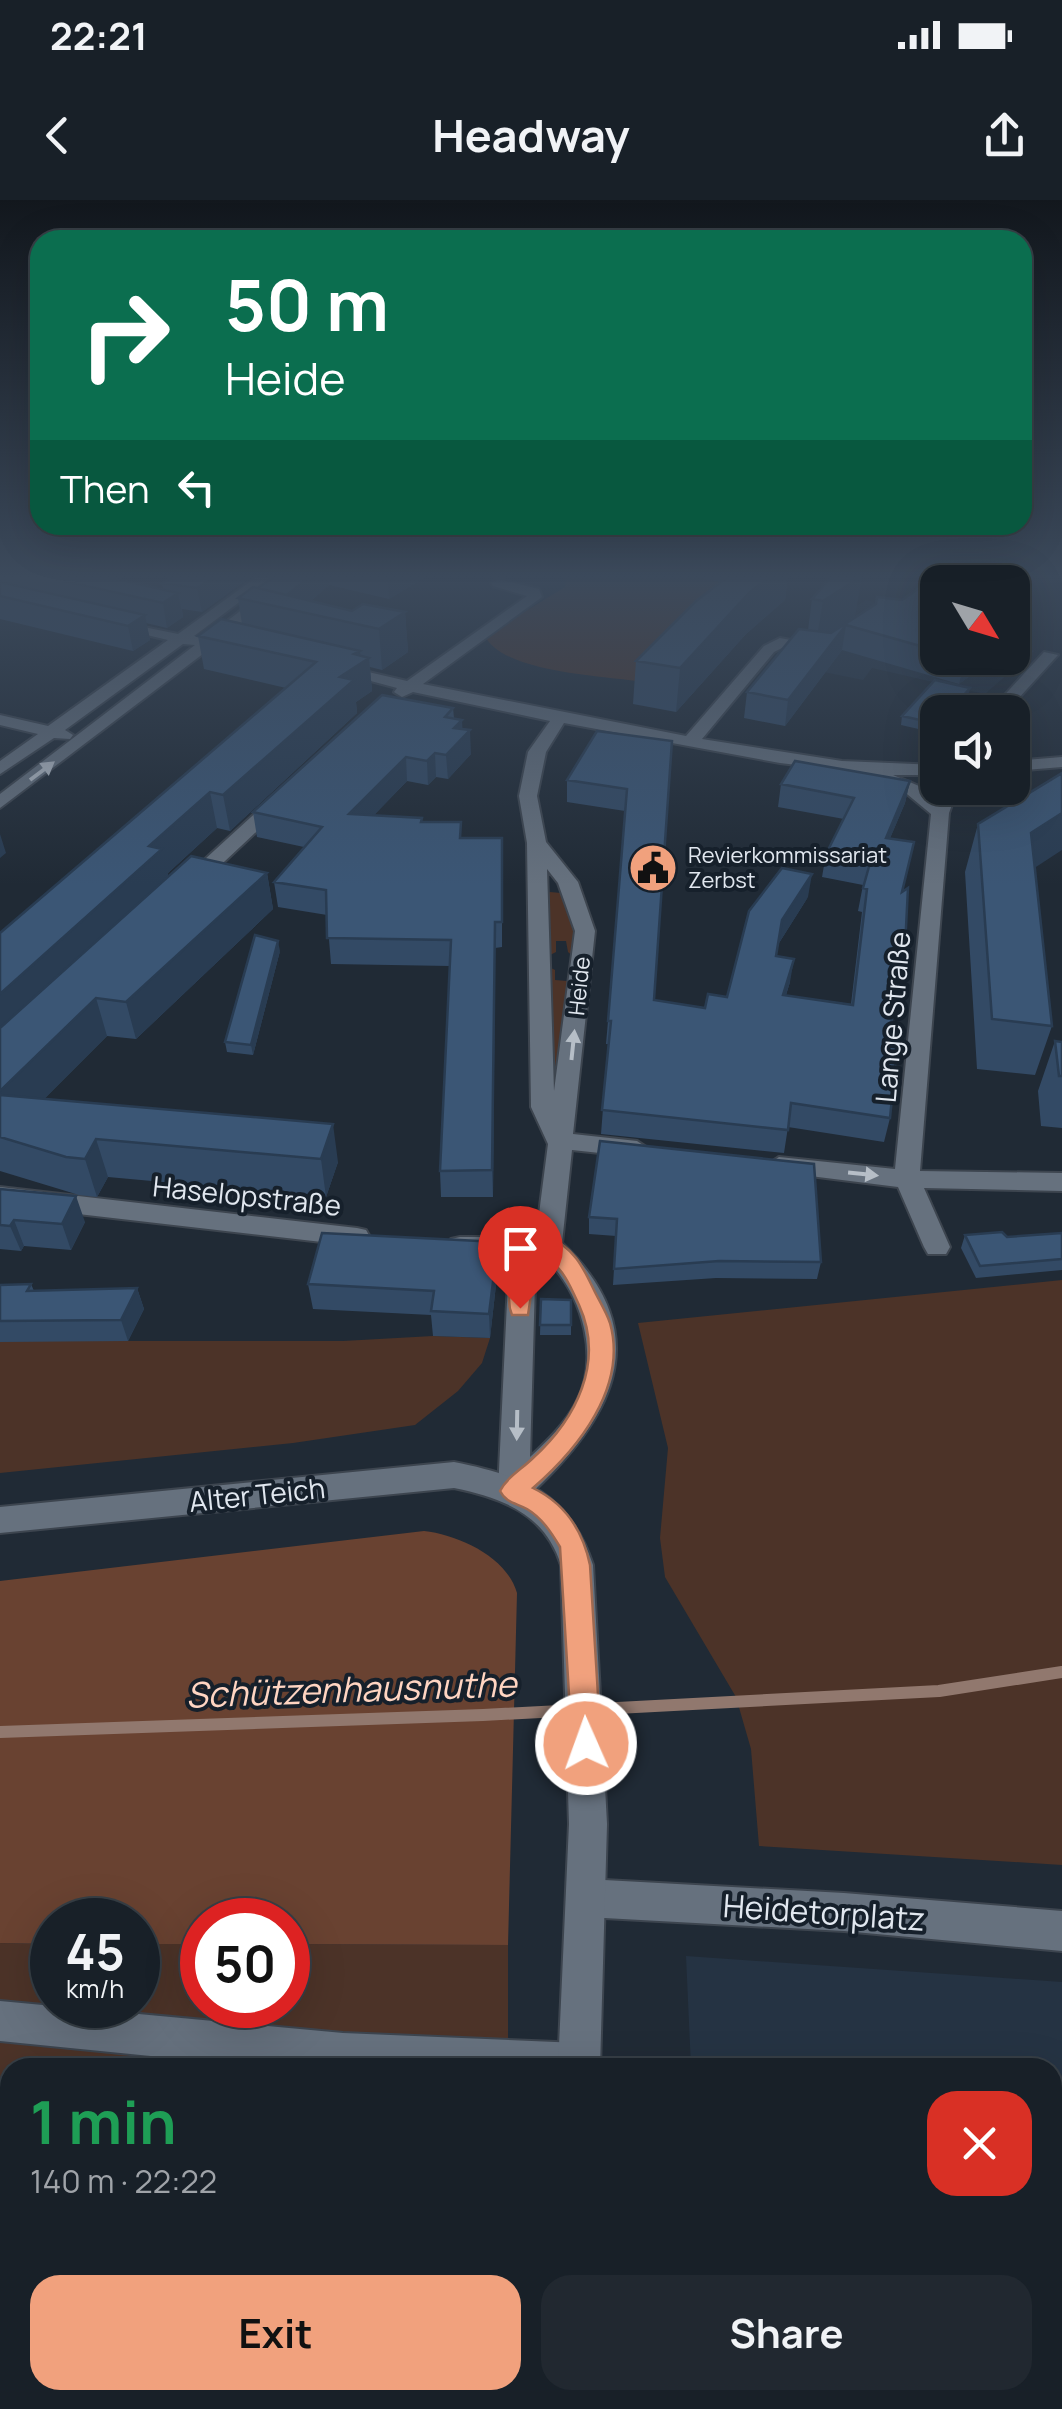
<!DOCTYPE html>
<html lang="en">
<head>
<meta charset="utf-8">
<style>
	body { margin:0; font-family:Manrope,sans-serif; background:#212830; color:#f1f3f6; height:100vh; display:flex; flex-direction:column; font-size:38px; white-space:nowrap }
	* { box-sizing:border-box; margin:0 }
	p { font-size:32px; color:#9fa3a8 }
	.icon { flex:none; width:55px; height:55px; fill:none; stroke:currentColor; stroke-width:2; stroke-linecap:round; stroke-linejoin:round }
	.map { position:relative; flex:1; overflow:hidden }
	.drawer { position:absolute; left:0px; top:1858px; width:1062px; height:352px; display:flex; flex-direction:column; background:#182028; border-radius:30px 30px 0 0; box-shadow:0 10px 40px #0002,0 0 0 2px #363e45 }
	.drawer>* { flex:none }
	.guide { position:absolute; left:30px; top:30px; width:1002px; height:305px; border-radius:30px; box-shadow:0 10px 40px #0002,0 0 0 2px #363e45; background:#0b6e4f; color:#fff; overflow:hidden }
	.needle { width:65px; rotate:128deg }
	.controls { position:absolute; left:920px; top:365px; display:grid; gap:20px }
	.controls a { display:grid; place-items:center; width:110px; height:110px; border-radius:20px; background:#182028; box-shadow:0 10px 40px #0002,0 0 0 2px #363e45; font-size:50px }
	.speed { position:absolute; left:30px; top:1698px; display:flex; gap:20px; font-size:50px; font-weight:700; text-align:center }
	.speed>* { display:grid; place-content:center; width:130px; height:130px; border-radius:50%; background:#182028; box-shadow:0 10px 40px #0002,0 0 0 2px #363e45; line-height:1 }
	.speed small { font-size:25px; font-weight:400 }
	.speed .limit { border:15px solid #d22; background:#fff; color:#111 }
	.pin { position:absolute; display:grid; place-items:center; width:85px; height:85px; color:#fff; margin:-102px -42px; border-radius:50% 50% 50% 0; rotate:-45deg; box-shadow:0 0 10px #0007 }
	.pin .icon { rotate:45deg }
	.me { position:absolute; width:110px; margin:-55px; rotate:358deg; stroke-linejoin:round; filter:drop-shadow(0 0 8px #0008) }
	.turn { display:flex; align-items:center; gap:35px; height:210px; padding:0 30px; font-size:45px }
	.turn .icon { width:130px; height:130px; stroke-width:2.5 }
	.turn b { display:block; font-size:70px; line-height:85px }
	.then { display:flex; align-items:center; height:95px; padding:0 30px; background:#0003; gap:20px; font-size:38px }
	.round { display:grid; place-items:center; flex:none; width:105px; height:105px; border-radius:30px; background:#212830 }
	.head { display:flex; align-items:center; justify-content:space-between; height:170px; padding:0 30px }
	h1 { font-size:60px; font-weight:700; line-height:75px; color:#1e9e55 }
	.primary-button { display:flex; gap:20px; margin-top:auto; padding:20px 30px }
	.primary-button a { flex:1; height:115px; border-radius:30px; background:#f1a17d; color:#111; font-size:40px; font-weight:700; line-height:115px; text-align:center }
	.primary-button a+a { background:#212830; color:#f1f3f6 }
	.status { display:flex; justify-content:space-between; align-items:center; height:70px; padding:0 50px; background:#182028; direction:ltr }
	.status svg { height:28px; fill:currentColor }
	header { display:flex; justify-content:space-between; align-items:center; height:130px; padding:0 30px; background:#182028; font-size:45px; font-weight:700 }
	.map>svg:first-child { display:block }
</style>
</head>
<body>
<div class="status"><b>22:21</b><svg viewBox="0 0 49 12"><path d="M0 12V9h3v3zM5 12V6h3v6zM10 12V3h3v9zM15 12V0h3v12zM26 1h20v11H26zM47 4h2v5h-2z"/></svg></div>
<header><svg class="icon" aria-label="back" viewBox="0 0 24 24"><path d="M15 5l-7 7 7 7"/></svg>Headway<svg class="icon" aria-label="share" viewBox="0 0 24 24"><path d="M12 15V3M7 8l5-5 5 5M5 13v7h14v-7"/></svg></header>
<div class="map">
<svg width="1062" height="2209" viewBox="0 0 1062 2209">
	<rect width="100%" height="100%" fill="#202a35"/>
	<path fill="#253343" d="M866 400 937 420 938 458H1012L1013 441 1034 451 985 494 872 468 863 480 779 463 794 446Z
		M686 1756 1062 1782V2209H709L708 2200H1052V1868L691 1867Z"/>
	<path fill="#4c3328" d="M566 376H764L643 482C605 476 503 473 485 436L565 387Z
		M550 692 561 693 572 713 575 758 568 752 566 741H556V752L546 757V695Z
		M547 766 555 770V780L567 781 575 766 553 898Z
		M1062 1080V1665L759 1646 751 1549 736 1497 665 1377 660 1338 668 1248 638 1123Z
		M433 1136 490 1138 482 1163 458 1191 415 1225 293 1243 0 1273V1141H343Z
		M0 1743 52 1744V1805H138V1744H202V1805H288V1744L508 1745V1867L10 1868V2200H503V2209H0Z"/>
	<path fill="#694231" d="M424 1331C459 1335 507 1357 517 1393L508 1745 288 1744V1720H202V1744H138V1720H52V1744L0 1743V1381Z"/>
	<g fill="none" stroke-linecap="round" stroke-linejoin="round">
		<path stroke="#91786e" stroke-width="12" d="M0 1532 483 1515 939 1491 1062 1472"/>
		<g stroke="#3d454f" stroke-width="4">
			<path id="minor" d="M258 376 270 379 194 436 206 437 286 376H301L223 438 239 441V447H212L0 608V594L195 445 183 444 65 530 73 535 70 539 54 538 0 574V561L38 534 0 525V515L48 526 168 440 109 426V420L178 434Z
				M498 379 539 389 542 397 423 484 686 536 764 446 780 438 827 447V453L822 455 782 448 774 452 702 539 842 561 938 565V575H893L919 586 936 600 940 588H958L949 613 920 971 1062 973V991L924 988 950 1047 946 1054H928L924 1047 898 987 770 971 767 965 779 957 895 969 931 614 907 594 874 580 872 574 780 563 564 523 546 552 537 596 546 642 578 682 595 731 573 934 637 941 649 949 637 957 572 950 562 1043C662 1138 608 1224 524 1300L513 1304 502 1300 498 1291 508 1081 526 1055H460L451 1053 447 1046 451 1039 460 1037H536L548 944 531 907 527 643 519 596 528 552 550 521 413 492 402 497 394 492 397 488 326 469 334 464 407 481 527 396 493 386 491 383ZM547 669 558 683 575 731 554 891ZM550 1063C583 1098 600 1159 576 1203 565 1224 547 1241 530 1257L535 1083Z
				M1044 452 1058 455 1006 512H989Z
				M1062 557V567L1012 571V561Z
				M280 595 289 600 286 604 194 690H180V682L274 596Z
				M0 987 357 1028 366 1030 370 1037 366 1044 357 1046 0 1005Z
				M0 1801 343 1833 579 1843 594 1849 600 1864 598 1868H270L0 1841Z"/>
		</g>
		<g stroke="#3d454f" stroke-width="4">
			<path id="tertiary" d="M586 1679 844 1693 1062 1711V1751L844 1731 586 1717 572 1712 567 1698 572 1684Z"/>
		</g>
		<g stroke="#3d454f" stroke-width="4">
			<path id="secondary" d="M454 1262C524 1276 569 1293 593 1365L607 1624 600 1868H558L569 1624 561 1365C545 1314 503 1298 454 1288L0 1333V1307Z
				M558 2200H606V2209H558Z"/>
		</g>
		<use href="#minor" fill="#66717e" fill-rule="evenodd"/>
		<use href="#tertiary" fill="#66717e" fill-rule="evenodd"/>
		<use href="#secondary" fill="#66717e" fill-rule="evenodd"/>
	</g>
	<path fill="#334a65" d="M0 376H104L163 389 162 383 252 376 202 412 182 409 183 417 167 428 146 423 150 440 133 451 0 419Z
		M271 376H427L389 399 329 385 311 401 352 411 405 412 408 452 382 470 370 467 372 491 356 502 357 513 230 631 217 628 168 673V676L267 673 273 709 136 839 107 836 44 899 338 962 326 997 108 977 97 997 79 995 0 971V733L286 488 204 469 198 436 242 424 238 398 258 388 272 378Z
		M692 376H788L785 400 746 434 676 512 633 504 636 461 720 382Z
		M832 376 855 417 876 404 938 395V458H994L959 484 842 450 785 526 744 518 747 492 808 430 812 399Z
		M968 497 955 512H938L936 533 901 525 902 516Z
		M453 508 454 518 462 520V529L471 554 448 579 436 577 428 585 407 581 374 615 422 622 462 638H502V747L495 748 493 997H441L440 971 450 766 331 764 327 715 278 707 274 682 304 647 257 637 253 612Z
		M672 541 654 800 705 808 727 797 808 697 779 743 776 756 790 782 786 795 851 804 862 712 858 711 863 685 822 677 826 654 844 619 778 607 781 584 910 581 905 603 890 638 902 692 904 767 898 790H895L889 847 890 918 884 942 788 927 784 953 601 934 608 844H606L608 821 625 611 567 602V580Z
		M978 624 1035 668 1052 826 1035 875 977 869 965 672Z
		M280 751 253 855 227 852 225 842Z
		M1055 841 1062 842V928L1041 926 1038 891Z
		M600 941 821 1062 817 1079 716 1078 613 1085 616 1036 589 1034V1017Z
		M0 989 85 1022 71 1050 24 1046 21 1051 0 1049Z
		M1062 1033V1070L976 1078 961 1048 965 1035 1007 1037Z
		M498 1042V1067L490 1138 433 1136 431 1115 313 1109 308 1084Z
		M31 1084 34 1091 137 1088 144 1109 128 1141 0 1142V1085Z
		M541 1099 571 1100V1135H540Z"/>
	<path fill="#293c52" d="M216 376H252L202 412 197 388Z
		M310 376H328L329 385 299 411 282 400Z
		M388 376H427L389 399Z
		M771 376H788L785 400 746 434 676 512 680 468 750 392Z
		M862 376 855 417 816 443 823 401Z
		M178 393 183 417 167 428 163 403Z
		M405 412 408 452 382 470 379 429Z
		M145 415 150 440 133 451 128 426Z
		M1017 420 1012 439V424Z
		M846 425 842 450 785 526 788 500Z
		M360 451 361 463 369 458 372 491 356 502 357 513 230 631 223 595 340 477 354 454Z
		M967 458H994L959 484 965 459Z
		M970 488 968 497 955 512H949Z
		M462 520 463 538 470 530 471 554 448 579 446 555 454 528Z
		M435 553 436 577 428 585 427 561Z
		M406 557 407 581 352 638 349 614Z
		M910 581 905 603 881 660 886 638Z
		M210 592 217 628 168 673 170 685 0 844V794L149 646Z
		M1062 613V650L1016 680 1031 633Z
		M0 634 6 653 0 658Z
		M267 673 273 709 136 839 126 802Z
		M812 674 808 697 779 743 782 720Z
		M495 722V748L493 997 492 970Z
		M278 741 280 751 253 855 251 845Z
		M794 759 790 782 779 818 783 795Z
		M96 798 107 836 10 933 0 905V891Z
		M333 924 338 962 326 997 321 959Z
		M96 939 108 977 97 997 85 959Z
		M76 996 85 1022 71 1050 62 1024Z
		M14 1020 24 1046 21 1051 10 1026Z
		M498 1042V1067L490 1138 489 1114Z
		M137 1088 144 1109 128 1141 121 1120Z"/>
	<path fill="#3b5675" stroke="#293c52" stroke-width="2.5" d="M41 376H104L178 393 163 403Z
		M174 376H216L197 388 162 383Z
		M275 376H310L287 395 258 388Z
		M729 376H771L750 392 680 468 636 461 696 401Z
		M832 376H862L823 401 812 399Z
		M0 382 145 415 128 426 0 396Z
		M253 387 352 411 363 404 405 412 379 429 238 398Z
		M918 389 938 395V451L846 425 788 500 747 492 799 429 831 433 876 404 877 397 902 400Z
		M221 419 360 451 354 454 369 458 340 477 354 480 223 595 210 592 149 646 162 649 0 794V733L316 462 198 436Z
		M935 480 970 488 949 512H938V524L902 516Z
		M382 495 453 508 445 517 462 520 454 528 470 530 446 555 435 553 427 561 406 557 349 614 422 618 421 622H461L460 638H502V722H495L492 970 440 971 451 740 327 738 326 690 274 682 322 627 253 612Z
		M597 531 672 541 654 800 705 808 708 794 727 797 749 711 782 668 812 674 782 720 776 756 794 759 783 795 853 805 867 689 863 688 870 663 826 654 854 598 781 584 795 561 910 581 886 638 914 642 902 692 908 688 904 767 897 766 889 847 897 848 890 918 791 903 788 930 602 910 611 821H608L627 589 567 580Z
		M1062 573V613L1031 633 1052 826 992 819 978 624Z
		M191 656 267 673 126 802 96 798 0 891V828Z
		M255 735 278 741 251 845 225 842Z
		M1055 841 1062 842V876H1059Z
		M0 895 333 924 321 959 96 939 85 959 66 957 0 937Z
		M600 941 814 964 821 1062 719 1061 614 1069 617 1019 589 1017Z
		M0 989 76 996 62 1024 14 1020 10 1026 0 1025Z
		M1002 1032 1007 1037 1062 1033V1059L980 1066 965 1035Z
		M322 1033 498 1042 489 1114 431 1111 434 1091 308 1084Z
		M31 1084 27 1091 137 1088 121 1120 0 1121V1085Z
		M541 1099 571 1100V1125H540Z"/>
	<defs><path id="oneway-solid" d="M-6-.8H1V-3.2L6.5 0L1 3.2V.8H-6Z" transform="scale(2.5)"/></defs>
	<g fill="#b6bec7">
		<use href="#oneway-solid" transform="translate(42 571) rotate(-37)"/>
		<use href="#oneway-solid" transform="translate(573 845) rotate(-84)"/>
		<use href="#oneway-solid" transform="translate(863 974) rotate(6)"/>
		<use href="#oneway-solid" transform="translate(517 1225) rotate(91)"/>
	</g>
	<linearGradient id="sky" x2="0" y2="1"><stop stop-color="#12171d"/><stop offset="0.55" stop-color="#3c4a5c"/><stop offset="1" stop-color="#3c4a5c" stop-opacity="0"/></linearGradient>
	<rect width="1062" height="685" fill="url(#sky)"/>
	<path fill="#f1a17d" stroke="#9d6951" stroke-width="2.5" d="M548 1038C573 1046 583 1067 593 1088 598 1099 606 1111 610 1123 628 1187 578 1249 533 1288 566 1304 583 1331 590 1365L601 1544 597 1555 586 1559 576 1555 572 1544 560 1347C551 1332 542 1318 527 1309 516 1303 506 1303 500 1291 507 1277 522 1269 533 1258 576 1219 605 1162 579 1105 571 1088 565 1072 550 1060L533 1082 528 1115H512C501 1090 523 1046 548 1038Z"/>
	<defs>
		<g id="civic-disc" transform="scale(2.5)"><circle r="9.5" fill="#f1a17d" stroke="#16202b"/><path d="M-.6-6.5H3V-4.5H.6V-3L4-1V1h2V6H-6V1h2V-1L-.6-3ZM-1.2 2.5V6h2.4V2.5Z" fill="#111"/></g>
	</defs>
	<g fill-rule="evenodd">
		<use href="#civic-disc" x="653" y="668"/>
	</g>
	<g text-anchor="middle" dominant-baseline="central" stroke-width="8" stroke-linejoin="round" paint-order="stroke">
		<g font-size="22" fill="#e1e7ef" stroke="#16202b" text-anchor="start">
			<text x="688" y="655">Revierkommissariat<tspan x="688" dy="25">Zerbst</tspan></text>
		</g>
		<g font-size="22" fill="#e1e7ef" stroke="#16202b">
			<text transform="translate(579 786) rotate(-84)">Heide</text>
		</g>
		<g font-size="28" fill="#e1e7ef" stroke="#16202b">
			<text transform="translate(892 817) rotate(-85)">Lange Straße</text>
			<text transform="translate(247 995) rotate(6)">Haselopstraße</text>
			<text transform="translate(257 1294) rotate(-6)">Alter Teich</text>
		</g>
		<g font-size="32" fill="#e1e7ef" stroke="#16202b">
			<text transform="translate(824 1712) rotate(4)">Heidetorplatz</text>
		</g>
		<g font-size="35" font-style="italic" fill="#ffd5c2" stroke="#16202b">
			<text transform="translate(351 1489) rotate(-2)">Schützenhausnuthe</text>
		</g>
	</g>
</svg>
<div class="controls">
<a><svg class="needle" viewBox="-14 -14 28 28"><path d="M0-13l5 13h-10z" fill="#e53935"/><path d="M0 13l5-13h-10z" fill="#9fa3a8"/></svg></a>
<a><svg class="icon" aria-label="sound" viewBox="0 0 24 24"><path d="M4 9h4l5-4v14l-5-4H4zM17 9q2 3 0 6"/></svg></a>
</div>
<div class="speed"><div>45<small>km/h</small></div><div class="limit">50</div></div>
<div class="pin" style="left:520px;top:1108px;background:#d93025"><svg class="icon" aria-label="arrive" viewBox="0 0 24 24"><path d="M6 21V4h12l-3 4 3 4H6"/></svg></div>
<svg class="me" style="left:586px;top:1544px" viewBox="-20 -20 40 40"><circle r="17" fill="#f1a17d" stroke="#fff" stroke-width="3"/><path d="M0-11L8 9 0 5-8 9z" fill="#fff"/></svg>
<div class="guide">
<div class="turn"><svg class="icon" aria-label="right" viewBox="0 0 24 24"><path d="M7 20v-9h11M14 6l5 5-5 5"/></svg><div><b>50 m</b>Heide</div></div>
<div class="then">Then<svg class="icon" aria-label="left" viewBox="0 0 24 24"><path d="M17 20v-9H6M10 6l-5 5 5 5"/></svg></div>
</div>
<section class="drawer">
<div class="head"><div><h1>1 min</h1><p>140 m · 22:22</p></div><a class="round" style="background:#d93025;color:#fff"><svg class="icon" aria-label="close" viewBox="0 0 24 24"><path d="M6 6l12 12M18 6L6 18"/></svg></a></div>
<div class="primary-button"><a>Exit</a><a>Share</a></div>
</section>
</div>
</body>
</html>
